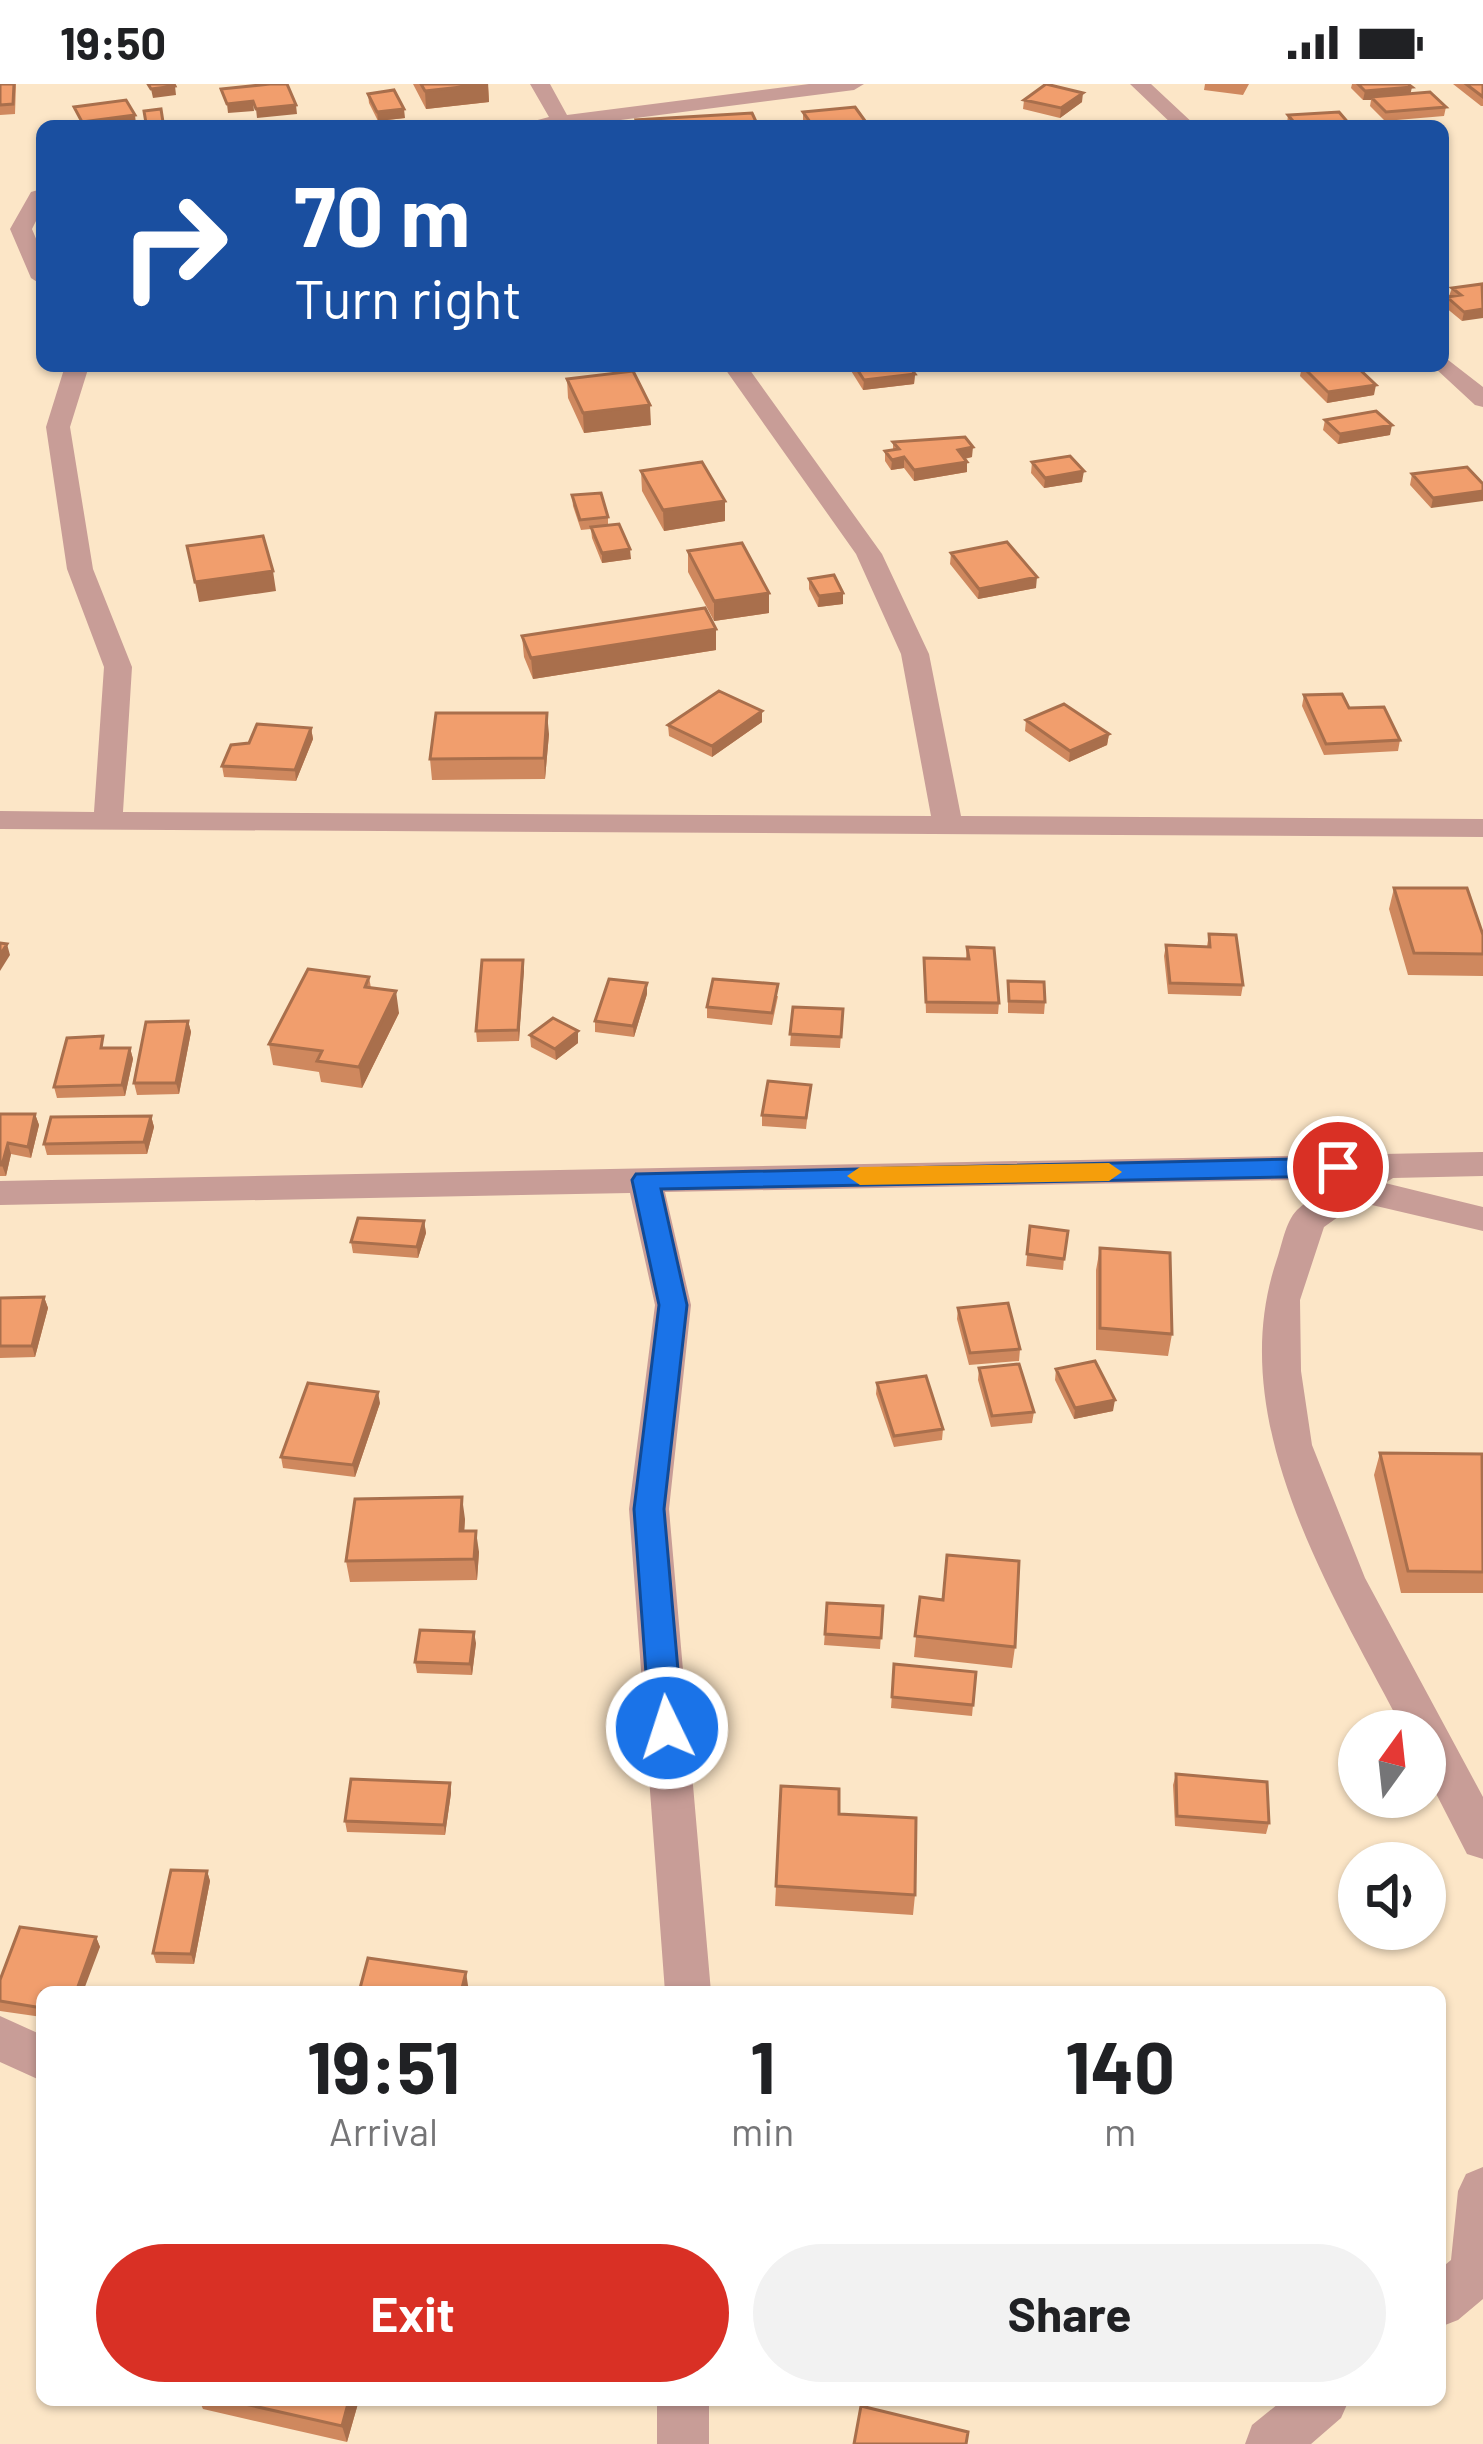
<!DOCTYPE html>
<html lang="en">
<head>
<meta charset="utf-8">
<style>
	body { margin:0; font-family:Barlow,sans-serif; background:#f2f2f2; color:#202124; height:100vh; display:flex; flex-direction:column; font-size:45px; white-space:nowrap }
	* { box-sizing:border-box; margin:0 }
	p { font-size:39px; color:#757577 }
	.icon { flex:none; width:66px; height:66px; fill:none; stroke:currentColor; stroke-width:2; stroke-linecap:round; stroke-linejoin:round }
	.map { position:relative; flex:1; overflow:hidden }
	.sheet { position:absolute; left:36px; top:1902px; width:1410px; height:420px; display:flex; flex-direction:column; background:#fff; border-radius:18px; box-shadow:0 3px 9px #0004 }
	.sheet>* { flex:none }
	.banner { position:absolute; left:36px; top:36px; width:1413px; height:252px; border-radius:18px; box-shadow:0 3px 9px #0004; background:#1a4fa0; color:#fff; overflow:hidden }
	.needle { width:78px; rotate:15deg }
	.tools { position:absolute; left:1338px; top:1626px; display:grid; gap:24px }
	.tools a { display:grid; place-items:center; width:108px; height:108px; border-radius:50%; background:#fff; box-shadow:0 3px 9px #0004; font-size:60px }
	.pin { position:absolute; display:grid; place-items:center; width:102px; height:102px; color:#fff; margin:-51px; border:6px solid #fff; border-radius:50%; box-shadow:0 3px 12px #0007 }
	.me { position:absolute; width:132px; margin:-66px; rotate:356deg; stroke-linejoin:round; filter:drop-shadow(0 0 9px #0008) }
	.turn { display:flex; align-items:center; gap:42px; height:252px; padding:0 60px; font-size:54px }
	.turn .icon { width:156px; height:156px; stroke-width:2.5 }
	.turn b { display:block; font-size:84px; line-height:102px }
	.eta { display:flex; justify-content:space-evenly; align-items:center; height:204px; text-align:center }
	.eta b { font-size:72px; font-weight:700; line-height:84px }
	.action { display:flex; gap:24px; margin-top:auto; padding:24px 60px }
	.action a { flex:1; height:138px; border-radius:72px; background:#d93025; color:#fff; font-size:48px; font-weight:700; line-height:138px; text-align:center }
	.action a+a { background:#f2f2f2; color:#202124 }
	.status { display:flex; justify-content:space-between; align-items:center; height:84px; padding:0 60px; background:#fff; direction:ltr }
	.status svg { height:33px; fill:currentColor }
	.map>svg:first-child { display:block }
</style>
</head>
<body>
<div class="status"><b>19:50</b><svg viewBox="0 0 49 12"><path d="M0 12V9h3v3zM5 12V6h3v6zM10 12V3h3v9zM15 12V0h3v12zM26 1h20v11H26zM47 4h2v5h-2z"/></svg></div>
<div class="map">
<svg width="1483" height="2360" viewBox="0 0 1483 2360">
	<rect width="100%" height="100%" fill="#fce6c7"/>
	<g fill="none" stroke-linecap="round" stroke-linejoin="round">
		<path fill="#c89d97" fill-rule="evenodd" d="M530 0H550L567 31 809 0H864L854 6 574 42H515L549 33Z
			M1130 0H1151L1196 42H1174Z
			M38 106 42 107V125L32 145 42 169V201L31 194 10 145 31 108Z
			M1443 272 1483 303V323L1475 321 1435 284 1443 282Z
			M65 282H89L70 343 93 485 132 583 123 728 931 732 901 570 856 470 723 282H747L882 470 929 570 961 732 1483 735V753L0 745V727L94 728 104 583 67 485 46 343Z
			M1483 1068V1092L1393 1094 1385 1099 1483 1123V1147L1359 1118 1324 1143 1300 1216 1301 1287 1312 1361 1365 1494 1483 1713V1775L1467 1770 1425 1688V1647H1404C1332 1509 1223 1338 1276 1178 1282 1162 1285 1138 1297 1126 1309 1114 1328 1105 1342 1095L665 1108 691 1221 669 1425 711 1908H665L629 1425 655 1221 630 1109 0 1121V1097Z
			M0 1932 42 1951V1997L0 1978Z
			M1483 2083V2215L1458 2236 1440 2243V2185L1451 2176 1458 2107 1466 2090Z
			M657 2316H709V2360H657Z
			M1283 2316H1349L1341 2334 1311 2360H1245L1252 2341Z"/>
	</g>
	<path fill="#cf885e" d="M0 0H16L15 30 0 31Z
		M413 0H488L489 18 426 25Z
		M1205 0H1249L1243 11 1204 6Z
		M1352 0H1408L1410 10 1446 23 1444 32 1385 37 1370 22 1371 16H1363L1351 4Z
		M1453 0H1483V22H1481Z
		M368 10 405 34 378 37 369 19Z
		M1024 16 1082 18 1060 34 1023 25Z
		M803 28 868 41 870 42H807L803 37Z
		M1288 31 1351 42H1289L1287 40Z
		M1482 200 1462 237 1445 223 1452 204Z
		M848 282H909L915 290 914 300 863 306Z
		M1302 282 1374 311 1327 319 1300 292Z
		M567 295 651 341 584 349 568 314Z
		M1325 336 1390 351 1338 360 1323 346Z
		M893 358 972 373 965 375 967 378V388L914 397 904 384 891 386 885 377V367L893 366Z
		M1032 378 1082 398 1044 404 1031 389Z
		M641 387 725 437 664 447 642 407Z
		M1412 390 1483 400 1431 424 1410 401Z
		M572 411 608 433V441L631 475 602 479 592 454 591 445 581 446 573 422Z
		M688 467 769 529 714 537 688 488Z
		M951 469 1036 504 978 515 950 480Z
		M809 495 843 509V520L818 523 809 505Z
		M716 545V566L533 595 524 573 522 552Z
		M1304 611 1349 624 1400 656 1398 667 1324 671 1302 622Z
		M762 627V638L712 673 669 652 668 641Z
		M1026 636 1109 650 1107 661 1069 678 1025 647Z
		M311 644 313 655 296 697 224 693 222 682 249 659Z
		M549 650 545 695 432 696 430 675Z
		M1394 804 1483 851V892L1408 891 1389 825Z
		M1209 850 1243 901 1241 912 1168 910 1164 872 1166 861 1207 862Z
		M967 863 999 919 998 930 926 929 924 874H966Z
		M523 876 519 957 477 958 476 947Z
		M369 893 371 904 399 929 362 1004 321 998 319 988 273 981 269 960Z
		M1008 897 1045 918 1044 930 1008 929Z
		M647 910 634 953 595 948V937Z
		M778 912 772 941 707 934V923Z
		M793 923 843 925 840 964 790 962Z
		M188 937 191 948 179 1010 137 1011 134 999Z
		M530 951 578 959 556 976 531 963Z
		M106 964H130L133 975 125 1012 57 1014 54 1003Z
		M811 1001 806 1045 762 1042V1031Z
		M0 1030H35L39 1041 31 1074 11 1070 6 1092H0Z
		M151 1032 154 1043 147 1070 47 1071 44 1060Z
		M424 1137 426 1149 418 1174 353 1169 351 1158Z
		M1030 1142 1064 1175 1063 1186 1026 1182Z
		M1100 1164 1172 1250 1168 1272 1096 1266V1186Z
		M44 1213 48 1224 35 1273 0 1274V1214Z
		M958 1224 1020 1265 1019 1277 969 1281 957 1235Z
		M979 1284 1034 1328 1032 1339 991 1343 978 1296Z
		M1056 1285 1113 1327 1074 1335 1055 1296Z
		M877 1299 943 1345 942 1356 894 1363 876 1310Z
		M380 1319 355 1393 283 1384 281 1373Z
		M1380 1369 1483 1375V1509H1401L1374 1391Z
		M465 1435 464 1447 479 1468 477 1496 350 1498 346 1477Z
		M920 1513 943 1515 1015 1563 1012 1584 914 1573Z
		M827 1519 883 1522 880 1565 824 1561Z
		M476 1559 472 1591 417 1589 415 1578Z
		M894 1580 976 1588 972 1632 891 1624Z
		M1176 1690 1269 1739 1266 1750 1175 1742 1173 1701Z
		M450 1699 451 1709 445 1751 347 1748 345 1737Z
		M207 1787 210 1797 194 1880 156 1879 153 1869Z
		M776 1802 915 1811 913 1831 775 1822Z
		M96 1853 100 1863 42 1908V1933L0 1927V1896Z
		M199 2316H359L347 2358 203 2325Z"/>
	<path fill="#a96f4c" d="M488 0 489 18 426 25 425 7Z
		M175 2 176 11 153 14 151 5Z
		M1412 3 1410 12 1371 13V16H1363L1365 7Z
		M1083 9 1082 18 1060 34 1061 24Z
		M253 17 254 27 228 29 227 20Z
		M296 21 297 30 257 34 256 25Z
		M404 25 405 34 378 37 377 28Z
		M135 31 136 40 122 42H83L82 38Z
		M1483 225V234L1462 237 1464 228Z
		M915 290 914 300 863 306 864 296Z
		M1376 301 1374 311 1327 319 1328 308Z
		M650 321 651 341 584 349 583 329Z
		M1392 341 1390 351 1338 360 1340 350Z
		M973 363 972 373 957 376 958 366Z
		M904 373V384L891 386 892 376Z
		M967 378V388L914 397V386Z
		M1084 387 1082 398 1044 404 1045 394Z
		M1483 407V417L1431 424 1433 414Z
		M725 417V437L664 447 663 426Z
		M630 465 631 475 602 479V469Z
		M273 487 276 507 199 518 195 498Z
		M1037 493 1036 504 978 515 979 505Z
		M769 509V529L714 537V517Z
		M843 509V520L818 523 819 512Z
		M716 545V566L533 595 531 574Z
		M762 627V638L712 673V662Z
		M547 629 549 650 545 695 544 674Z
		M311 644 313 655 296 697 295 686Z
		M1109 650 1107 661 1069 678 1070 667Z
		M7 860 10 871 0 887V871Z
		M523 876 524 887 519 957 518 946Z
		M647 899V910L634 953 633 942Z
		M396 907 399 929 362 1004 359 983Z
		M188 937 191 948 179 1010 176 999Z
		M578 947V959L556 976 555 965Z
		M130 964 133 975 125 1012 122 1001Z
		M35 1030 39 1041 31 1074 28 1063Z
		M151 1032 154 1043 147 1070 144 1058Z
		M8 1059 11 1070 6 1092 2 1081Z
		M424 1137 426 1149 418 1174 417 1163Z
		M44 1213 48 1224 35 1273 32 1262Z
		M378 1308 380 1319 355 1393 353 1381Z
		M1115 1316 1113 1327 1074 1335 1075 1324Z
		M462 1413 465 1435 463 1468 460 1447Z
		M476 1447 479 1468 477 1496 474 1475Z
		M474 1548 476 1559 472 1591 470 1580Z
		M450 1699 451 1709 445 1751 444 1741Z
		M207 1787 210 1797 194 1880 191 1870Z
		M96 1853 100 1863 83 1908H76Z
		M466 1888 469 1908H461Z
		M349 2316H359L347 2358 342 2342Z"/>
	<path fill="#f19e6d" stroke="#a96f4c" stroke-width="3" d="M0 0H14L13 20 0 21Z
		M148 0H174L175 2 151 5Z
		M270 0H287L296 21 256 25 253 17 227 20 221 5Z
		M421 0H488L425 7Z
		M1046 0 1083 9 1061 24 1024 16Z
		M1358 0H1408L1412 3 1365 7Z
		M1466 0H1483V13Z
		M394 6 404 25 377 28 368 10Z
		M1430 8 1446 23 1386 28 1371 13Z
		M126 16 135 31 82 38 74 23Z
		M855 23 868 41 813 42 803 28Z
		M161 25 163 38 146 39 144 27Z
		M1339 28 1351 42H1297L1288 31Z
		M752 29 758 42H638L636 36Z
		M1482 200 1483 225 1464 228 1447 213 1461 211 1452 204Z
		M855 282H909L915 290 864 296Z
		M1302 282H1356L1376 301 1328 308Z
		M633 287 650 321 583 329 567 295Z
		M1376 327 1392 341 1340 350 1325 336Z
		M965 353 973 363 958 366 967 378 914 386 904 373 892 376 885 367 899 365 893 358Z
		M1070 372 1084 387 1045 394 1032 378Z
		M702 378 725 417 663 426 641 387Z
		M1467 383 1483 400V407L1433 414 1412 390Z
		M601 409 608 433 580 436 572 411Z
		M619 440 630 465 602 469 591 443Z
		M263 452 273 487 195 498 187 462Z
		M1007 458 1037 493 979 505 951 469Z
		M742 459 769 509 714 517 688 467Z
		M834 491 843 509 819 512 809 495Z
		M705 524 716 545 531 574 522 552Z
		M719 607 762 627 712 662 668 641Z
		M1342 610 1349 624 1384 623 1400 656 1326 660 1304 611Z
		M1064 620 1109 650 1070 667 1026 636Z
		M436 629H547L544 674 430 675Z
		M257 640 311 644 295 686 222 682 231 661 249 659Z
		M1394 804H1467L1483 851V870L1414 869Z
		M1209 850 1236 851 1243 901 1170 899 1166 861 1210 863Z
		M0 859 7 860 0 871Z
		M967 863 994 864 999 919 926 918 924 874 969 875Z
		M482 876H523L518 946 476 947Z
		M308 885 369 893 365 903 396 907 359 983 317 977 322 967 269 960Z
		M609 895 647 899 633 942 595 937Z
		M713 895 778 900 772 929 707 923Z
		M1008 897 1044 898 1045 918 1009 917Z
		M793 923 843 925 841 953 790 950Z
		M553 934 578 947 555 965 530 951Z
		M188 937 176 999H134L146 938Z
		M103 952 101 964H130L122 1001 54 1003 67 954Z
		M768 997 811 1001 806 1034 762 1031Z
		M0 1030H35L28 1063 8 1059 2 1081H0Z
		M151 1032 144 1058 44 1060 51 1033Z
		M358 1134 424 1137 417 1163 351 1158Z
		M1030 1142 1068 1147 1064 1175 1027 1170Z
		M1100 1164 1170 1169 1172 1250 1100 1244Z
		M44 1213 32 1262H0V1214Z
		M1008 1219 1020 1265 970 1269 958 1224Z
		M1095 1277 1115 1316 1075 1324 1056 1285Z
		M1019 1280 1034 1328 992 1332 979 1284Z
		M926 1292 943 1345 894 1352 877 1299Z
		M308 1299 378 1308 353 1381 281 1373Z
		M1380 1369 1482 1370 1483 1488 1408 1487Z
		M462 1413 460 1447H476L474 1475 346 1477 355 1415Z
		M947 1471 1019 1477 1015 1563 915 1552 920 1513 943 1516Z
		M827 1519 883 1522 881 1554 825 1550Z
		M420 1546 474 1548 470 1580 415 1578Z
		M894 1580 976 1588 973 1621 892 1613Z
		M1176 1690 1267 1698 1269 1739 1177 1732Z
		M351 1695 450 1699 444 1741 345 1737Z
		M781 1702 839 1705V1730L916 1734 915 1811 776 1802Z
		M171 1786 207 1787 191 1870 153 1869Z
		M20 1843 96 1853 76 1908H42V1924L0 1917V1896Z
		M368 1874 466 1888 461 1908H359Z
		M227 2316H349L342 2342Z
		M861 2322 968 2348 966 2360H854Z"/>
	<path fill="#1a73e8" stroke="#114b97" stroke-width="3" d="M1338 1074 1351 1083 1338 1092 661 1105 687 1221 664 1425 683 1644 678 1654 667 1658 655 1654 650 1644 634 1425 659 1221 632 1096 636 1090Z"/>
	<path fill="#f59e0b" d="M1109 1079 1122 1088 1109 1097 860 1101 847 1092 860 1083Z"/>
</svg>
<div class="tools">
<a><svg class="needle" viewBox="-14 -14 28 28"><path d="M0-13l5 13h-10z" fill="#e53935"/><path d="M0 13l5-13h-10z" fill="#757577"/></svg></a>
<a><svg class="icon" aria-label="sound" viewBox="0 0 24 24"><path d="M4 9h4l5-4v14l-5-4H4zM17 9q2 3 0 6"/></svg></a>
</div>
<div class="pin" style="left:1338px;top:1083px;background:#d93025"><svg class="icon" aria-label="arrive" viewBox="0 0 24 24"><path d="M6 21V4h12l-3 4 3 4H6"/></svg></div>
<svg class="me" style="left:667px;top:1644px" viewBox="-20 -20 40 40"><circle r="17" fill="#1a73e8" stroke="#fff" stroke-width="3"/><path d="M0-11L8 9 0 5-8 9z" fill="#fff"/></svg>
<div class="banner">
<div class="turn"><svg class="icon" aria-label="right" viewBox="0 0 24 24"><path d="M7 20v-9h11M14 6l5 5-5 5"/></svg><div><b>70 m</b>Turn right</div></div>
</div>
<section class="sheet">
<div class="eta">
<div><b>19:51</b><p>Arrival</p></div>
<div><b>1</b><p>min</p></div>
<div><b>140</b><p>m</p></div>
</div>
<div class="action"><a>Exit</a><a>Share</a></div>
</section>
</div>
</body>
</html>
